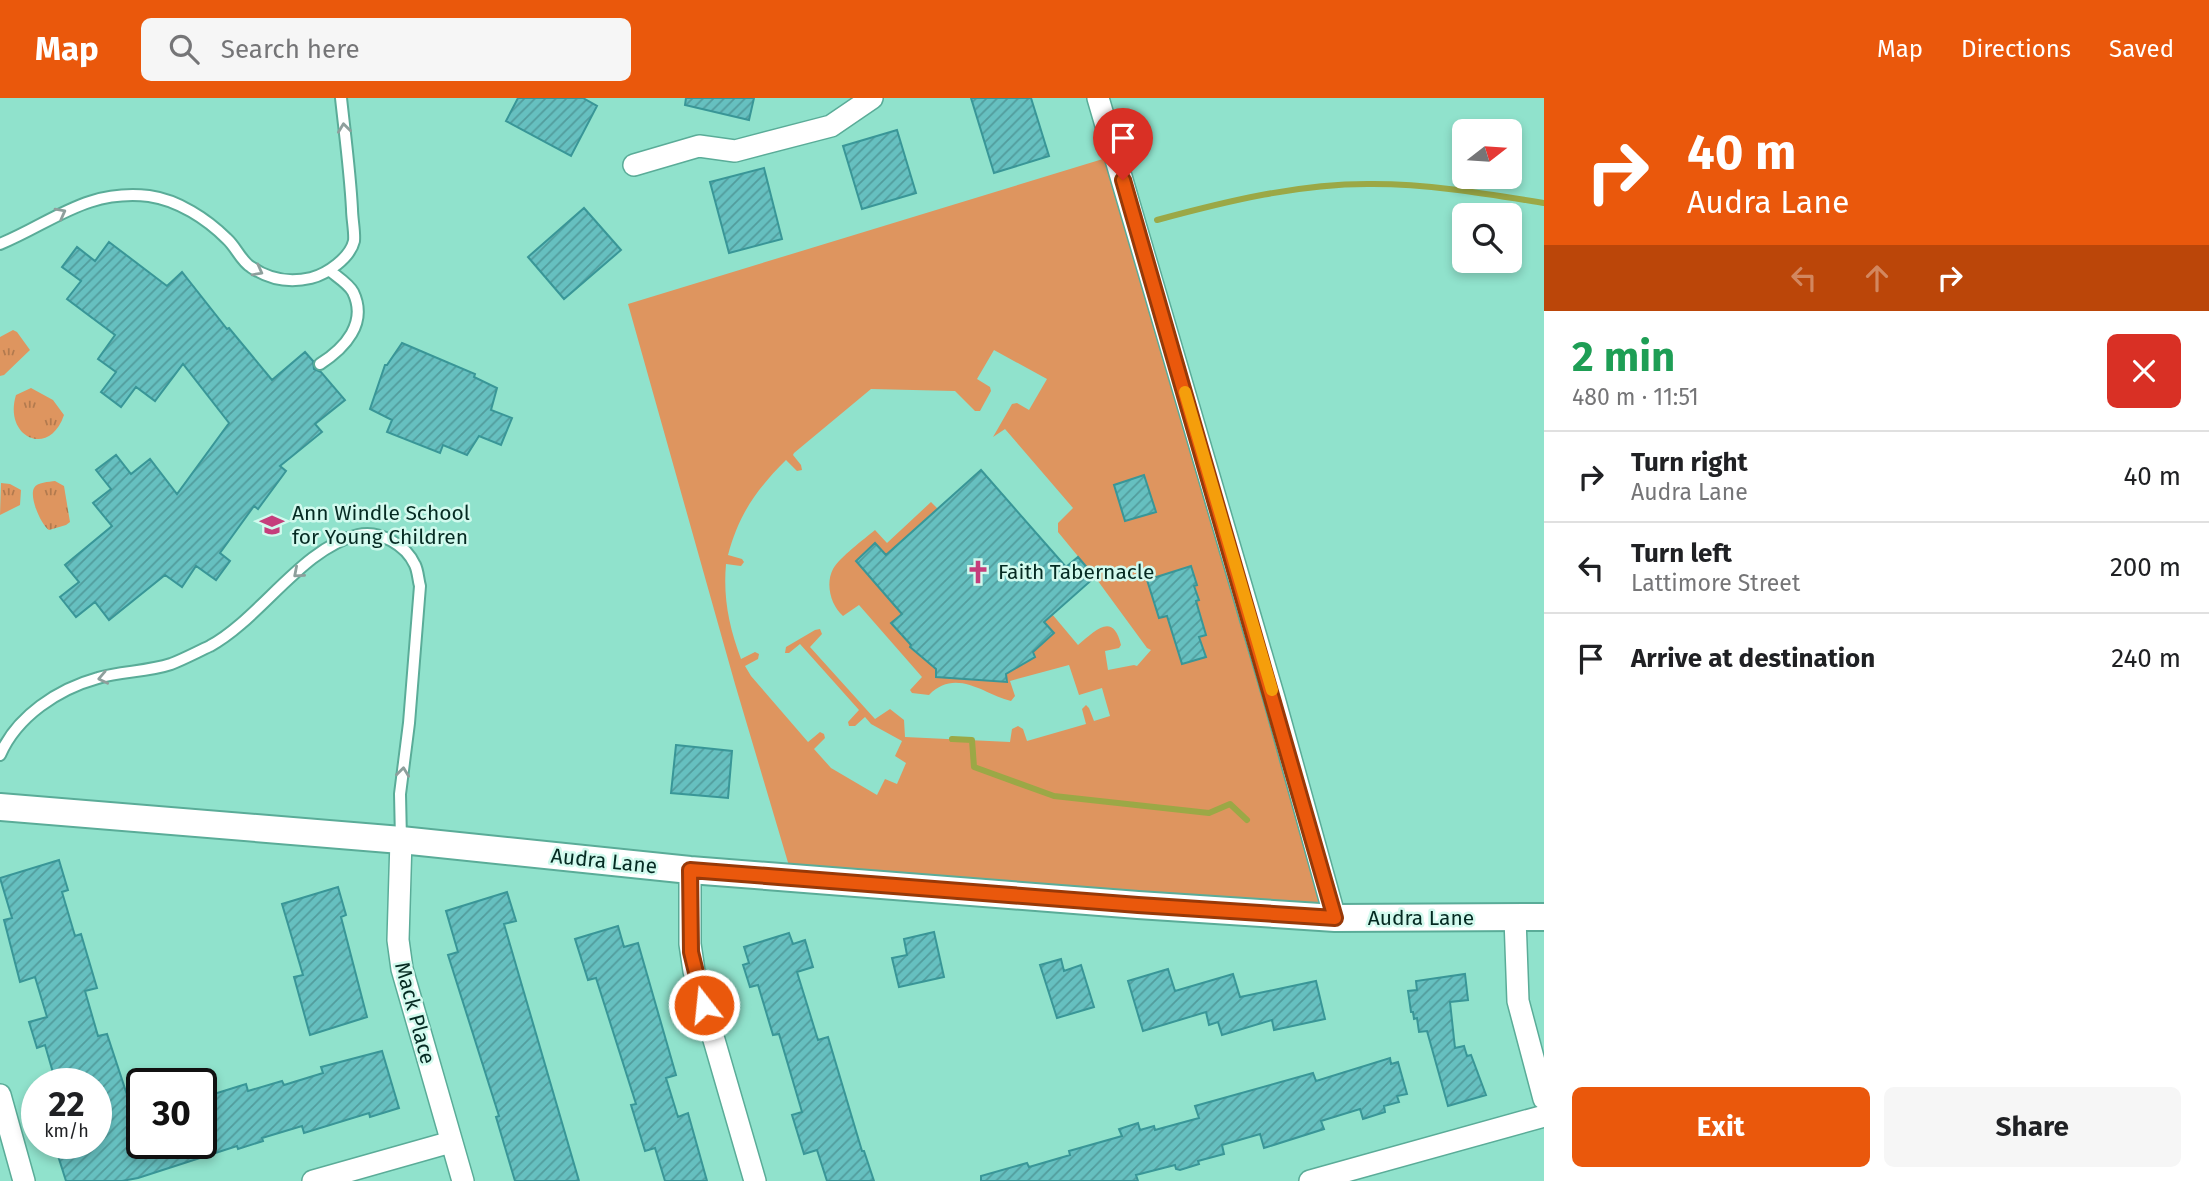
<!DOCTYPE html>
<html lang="en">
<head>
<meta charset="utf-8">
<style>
	body { margin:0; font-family:"Fira Sans",sans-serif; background:#f6f6f6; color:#202124; height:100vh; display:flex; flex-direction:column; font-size:26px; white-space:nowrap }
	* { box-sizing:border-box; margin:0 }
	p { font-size:23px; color:#757577 }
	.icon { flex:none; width:38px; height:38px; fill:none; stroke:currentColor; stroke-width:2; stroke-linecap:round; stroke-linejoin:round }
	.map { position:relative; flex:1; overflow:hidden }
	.drawer { display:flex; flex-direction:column; background:#fff; width:665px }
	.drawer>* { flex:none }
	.banner { background:#ea580c; color:#fff; overflow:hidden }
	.needle { width:46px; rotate:73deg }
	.controls { position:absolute; left:1452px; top:21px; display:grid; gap:14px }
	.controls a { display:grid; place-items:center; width:70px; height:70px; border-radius:10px; background:#fff; box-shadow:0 4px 10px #0003; font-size:35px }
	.speed { position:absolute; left:21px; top:970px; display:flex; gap:14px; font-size:35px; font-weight:700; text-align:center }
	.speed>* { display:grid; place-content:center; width:91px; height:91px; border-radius:50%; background:#fff; box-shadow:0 4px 10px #0003; line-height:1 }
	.speed small { font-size:18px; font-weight:400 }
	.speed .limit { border:4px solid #111; border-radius:10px; background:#fff; color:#111 }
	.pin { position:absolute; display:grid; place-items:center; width:60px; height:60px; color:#fff; margin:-72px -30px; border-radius:50% 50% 50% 0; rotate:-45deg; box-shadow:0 0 7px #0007 }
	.pin .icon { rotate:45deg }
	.me { position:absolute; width:77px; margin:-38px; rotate:344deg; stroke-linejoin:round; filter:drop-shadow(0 0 5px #0008) }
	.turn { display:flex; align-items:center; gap:24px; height:147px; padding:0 28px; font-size:32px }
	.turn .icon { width:91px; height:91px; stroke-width:2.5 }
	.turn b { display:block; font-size:49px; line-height:60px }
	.lanes { display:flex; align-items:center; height:66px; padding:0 28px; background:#0003; justify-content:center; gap:35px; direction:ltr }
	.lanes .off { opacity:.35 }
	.round { display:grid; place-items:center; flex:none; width:74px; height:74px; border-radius:10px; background:#f6f6f6 }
	.summary { display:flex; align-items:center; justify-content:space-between; height:119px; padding:0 28px }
	h1 { font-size:42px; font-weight:700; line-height:52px; color:#1e9e55 }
	.button { display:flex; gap:14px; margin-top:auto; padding:14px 28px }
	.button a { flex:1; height:80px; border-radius:10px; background:#ea580c; color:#fff; font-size:28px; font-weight:700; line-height:80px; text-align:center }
	.button a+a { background:#f6f6f6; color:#202124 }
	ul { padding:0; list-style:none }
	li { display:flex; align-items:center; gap:21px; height:91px; padding:0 28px; border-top:2px solid #e0e0e0 }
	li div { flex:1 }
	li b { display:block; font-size:26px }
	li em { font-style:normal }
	header { display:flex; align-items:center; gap:42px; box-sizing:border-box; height:98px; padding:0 35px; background:#ea580c; color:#fff }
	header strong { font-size:33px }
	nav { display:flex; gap:38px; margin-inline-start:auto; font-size:24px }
	.search { width:490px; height:63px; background:#f6f6f6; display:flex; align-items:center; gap:18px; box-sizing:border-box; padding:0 24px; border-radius:10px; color:#757577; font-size:26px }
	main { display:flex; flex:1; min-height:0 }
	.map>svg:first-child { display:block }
</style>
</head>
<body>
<header>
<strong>Map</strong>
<div class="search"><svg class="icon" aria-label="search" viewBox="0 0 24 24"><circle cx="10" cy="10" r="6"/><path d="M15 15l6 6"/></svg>Search here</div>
<nav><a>Map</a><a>Directions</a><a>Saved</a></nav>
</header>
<main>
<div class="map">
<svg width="1544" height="1083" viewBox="0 0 1544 1083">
	<defs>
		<pattern id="park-tufts" width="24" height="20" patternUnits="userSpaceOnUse" patternTransform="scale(1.75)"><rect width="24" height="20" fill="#de955f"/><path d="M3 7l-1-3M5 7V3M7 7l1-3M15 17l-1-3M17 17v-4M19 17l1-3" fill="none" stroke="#b27a4e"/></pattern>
		<pattern id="building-hatch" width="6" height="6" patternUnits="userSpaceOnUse" patternTransform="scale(1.75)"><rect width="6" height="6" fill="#66c0c0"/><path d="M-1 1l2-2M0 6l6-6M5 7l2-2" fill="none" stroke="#529c9c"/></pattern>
	</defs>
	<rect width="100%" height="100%" fill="#90e2cc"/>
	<path fill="#de955f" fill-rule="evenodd" d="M1116 57 1335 820 792 778 735 586 628 206ZM994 252 1047 281 1029 312 1017 305 1012 306 993 339 1005 331 1073 410 1058 425V434L1095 479 1147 550 1151 552 1137 568 1134 567 1108 572 1105 553 1119 550 1121 547C1113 513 1095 533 1078 547L1052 516 1044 523 1054 535 1033 554 1035 559 1006 576V584L936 579V571L910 550 912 545 892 525 902 516 856 463 875 445 886 457 938 411 931 404 887 445 875 432C863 442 840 459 833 471 825 486 831 508 843 518L859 507 922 579 910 592 912 595 929 597C956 569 985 597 1011 603L1015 598 1010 583 1069 567 1079 597 1102 590 1110 618 1094 623 1089 610 1086 607 1082 611 1086 626 1027 643 1023 631 1018 628 1012 631 1010 644 905 639 904 622 890 611 875 621 810 549 822 536 820 531 815 532 786 549 785 555H789L800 546 859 612 848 624 849 628H855L865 619 871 626 902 643 895 658 906 665 897 686 885 681 877 697 831 670 814 651 825 640 824 636 820 634 808 644 751 578 745 568 758 561 759 556 755 554 741 561C729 529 723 500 726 466L741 468 744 464 742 461 728 457C739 416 756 392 786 362L797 373 802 372 801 367 793 357 794 355 871 291 955 293 975 313H980L991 293 990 289 977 281ZM1191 468 1197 487 1194 488 1198 501 1196 503 1206 537 1199 539 1205 559 1167 518 1159 520 1147 482Z"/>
	<path fill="url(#park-tufts)" d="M13 232 17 234 30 252 4 277 0 278V239Z
		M31 290 53 302 64 317C49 361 3 339 16 297Z
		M55 383 64 388 70 424 66 427 49 432C41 427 29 399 34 390 37 384 49 384 55 383Z
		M1 385 10 386 21 392 20 407 0 417Z"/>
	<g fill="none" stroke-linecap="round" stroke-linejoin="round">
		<path stroke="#9ba846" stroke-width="6" d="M1157 122C1227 103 1301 85 1373 86 1430 86 1488 96 1544 105
			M952 641 972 642 974 669 1054 698 1209 715 1230 706 1247 722"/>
	</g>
	<path fill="url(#building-hatch)" stroke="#399697" stroke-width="2" d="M518 0H583L597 8 571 58 506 23Z
		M686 0H754L749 22 685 7Z
		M971 0H1031L1049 58 994 75Z
		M897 32 916 95 862 111 843 48Z
		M764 70 782 141 729 155 710 84Z
		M584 110 621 152 564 201 528 159Z
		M109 144 167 188 182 174 227 231 229 230 272 282 305 254 313 263 314 271 321 274 345 302 315 326 322 334 280 368 286 373 258 411 254 408 220 455 230 463 216 482 196 468 182 489 165 477 109 522 95 504 76 519 60 499 79 484 65 467 112 428 93 405 111 391 96 372 116 357 131 376 150 361 177 396 229 325 183 266 155 303 136 289 121 309 101 294 116 274 98 261 115 237 67 201 81 183 62 169 77 149 95 163Z
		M402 245 475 276 474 279 497 290 491 312 512 320 501 347 479 338 467 357 443 347 440 355 387 334 392 322 370 311 385 267H387Z
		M981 372 1066 469 1078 459 1095 479 1044 524 1054 535 1033 554 1035 559 1006 576 1007 584 936 579V571L910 549 911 547 891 525 902 516 856 463 875 445 886 457Z
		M1144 377 1156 414 1125 423 1114 387Z
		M1191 468 1197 487 1194 488 1199 502 1196 503 1206 537 1199 539 1206 559 1182 566 1167 518 1159 520 1147 482Z
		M676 647 732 653 728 700 671 695Z
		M59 762 68 792 62 794 75 838 81 836 97 890 85 893 98 938 107 936 134 1018 142 1016V1045H201V1000L246 986 248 993 282 983 284 987 323 975 321 969 382 953 399 1010 370 1019 369 1015 304 1035 302 1028 262 1040 263 1043 238 1051 237 1048 138 1080 122 1083H66L54 1045H96V985H56L45 947 37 950 29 924 47 919 35 879 20 884 4 822 12 820 0 780Z
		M338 789 346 817 341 819 367 919 310 937 294 879 303 877 282 806Z
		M507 794 516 823 504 826 579 1083H515L496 1019 499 1018 448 857 458 854 446 813Z
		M618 828 624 849 638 845 676 977 666 980 678 1019 688 1015 707 1083H665L655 1050 645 1053 631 1007 636 1006 596 880 588 882 575 841Z
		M934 834 944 879 899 889 892 860 907 857 904 841Z
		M789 835 793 846 805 842 813 869 797 874 818 942 828 939 862 1053H864L874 1083H827L817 1052 804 1056 792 1017 802 1014 779 936 773 937 758 887 750 889 743 867 749 865 744 849Z
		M1061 861 1064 873 1081 867 1094 909 1057 920 1040 867Z
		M1168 871 1175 893 1233 876 1240 899 1316 883 1325 921 1274 932 1272 922 1222 937 1218 924 1209 927 1206 914 1143 933 1128 883Z
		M1465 876 1468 902 1450 904 1455 950 1464 948 1467 958 1471 957 1486 997 1448 1008 1427 933 1419 934 1417 920 1414 921 1413 914H1411L1408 893 1417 892 1416 883Z
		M1390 960 1391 966 1398 964 1407 996 1397 998 1399 1004 1384 1008 1385 1014 1363 1021 1360 1011 1321 1023 1324 1031 1264 1050 1260 1036 1222 1047 1224 1056 1198 1063 1199 1066 1180 1072 1176 1071 1175 1067 1136 1077 1138 1083H981V1078L1027 1065 1029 1069 1070 1057 1069 1053 1122 1038 1119 1031 1138 1025 1140 1032 1154 1028 1155 1032 1199 1020 1195 1008 1313 975 1316 983Z"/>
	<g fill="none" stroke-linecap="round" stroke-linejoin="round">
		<g stroke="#5aac98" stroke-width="14">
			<path id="service" d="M0 146C53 124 86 91 149 98 178 102 207 121 227 141 236 149 241 163 251 169 270 182 290 185 311 180 327 176 350 160 354 143 355 134 352 121 352 111 350 74 345 37 341 0
				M320 266C345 250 368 225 353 194 349 186 336 178 329 172
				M0 657C17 618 58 591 98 580 121 573 147 574 171 566 184 561 197 554 210 548 260 521 303 449 358 437 380 432 406 447 415 467 418 473 418 481 420 488L409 625 400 696 401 742"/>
		</g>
		<g stroke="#5aac98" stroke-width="24">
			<path id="minor" d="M1098 0 1274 600 1335 820
				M634 67 699 48 735 53 831 28 872 0
				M401 742 398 842 402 871 463 1083
				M690 772V846L694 873 755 1083
				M1515 820 1518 903 1544 1001
				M0 997 24 1083
				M313 1083 451 1044
				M1310 1083 1544 1018"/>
		</g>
		<g stroke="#5aac98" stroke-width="30">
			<path id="tertiary" d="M0 709 401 742 690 772 1138 807 1335 820 1544 819"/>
		</g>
		<use href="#service" stroke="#fff" stroke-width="10"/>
		<use href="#minor" stroke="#fff" stroke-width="21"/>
		<use href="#tertiary" stroke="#fff" stroke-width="26"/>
	</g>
	<defs><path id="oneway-chevron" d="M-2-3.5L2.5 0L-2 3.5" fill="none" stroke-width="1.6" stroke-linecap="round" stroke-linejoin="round" transform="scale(1.75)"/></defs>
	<g stroke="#8e9f9c">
		<use href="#oneway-chevron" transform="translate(344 30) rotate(-97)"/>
		<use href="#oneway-chevron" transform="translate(61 115) rotate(-28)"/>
		<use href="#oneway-chevron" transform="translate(258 173) rotate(28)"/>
		<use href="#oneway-chevron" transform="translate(298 475) rotate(139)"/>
		<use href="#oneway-chevron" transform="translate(103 580) rotate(168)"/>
		<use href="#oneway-chevron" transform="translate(403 674) rotate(-83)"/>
	</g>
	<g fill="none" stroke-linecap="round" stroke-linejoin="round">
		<g stroke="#983908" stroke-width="18">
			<path id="route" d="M704 907 691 854 690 772 1138 807 1335 820 1123 82"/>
		</g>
		<use href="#route" stroke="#ea580c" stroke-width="12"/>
		<path stroke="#f59e0b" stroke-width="12" d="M1185 294 1272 592"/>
	</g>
	<defs>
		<g id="school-bare" transform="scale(1.89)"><path d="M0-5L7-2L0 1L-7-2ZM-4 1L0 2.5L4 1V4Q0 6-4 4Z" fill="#c53e7c" stroke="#d2faee" stroke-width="2.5" paint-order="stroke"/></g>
		<g id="church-bare" transform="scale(1.89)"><path d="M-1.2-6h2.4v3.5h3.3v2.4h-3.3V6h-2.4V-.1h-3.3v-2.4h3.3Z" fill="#c53e7c" stroke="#d2faee" stroke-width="2.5" paint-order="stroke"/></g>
	</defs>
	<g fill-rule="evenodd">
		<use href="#school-bare" x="272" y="427"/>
		<use href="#church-bare" x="978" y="474"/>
	</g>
	<g text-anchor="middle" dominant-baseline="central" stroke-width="5" stroke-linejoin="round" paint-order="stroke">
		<g font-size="21" fill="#052a22" stroke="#d2faee" text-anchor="start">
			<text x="292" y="415">Ann Windle School<tspan x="292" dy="24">for Young Children</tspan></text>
			<text x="998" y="474">Faith Tabernacle</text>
		</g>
		<g font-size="21" fill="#052a22" stroke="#d2faee">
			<text transform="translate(604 763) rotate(6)">Audra Lane</text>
			<text x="1421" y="820">Audra Lane</text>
			<text transform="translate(415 915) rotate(75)">Mack Place</text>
		</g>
	</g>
</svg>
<div class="controls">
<a><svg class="needle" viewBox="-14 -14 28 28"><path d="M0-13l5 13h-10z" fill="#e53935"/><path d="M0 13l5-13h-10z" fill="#757577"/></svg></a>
<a><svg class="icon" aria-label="search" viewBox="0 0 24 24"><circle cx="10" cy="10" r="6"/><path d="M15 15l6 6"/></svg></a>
</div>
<div class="speed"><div>22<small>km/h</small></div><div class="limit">30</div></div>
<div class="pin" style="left:1123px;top:82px;background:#d93025"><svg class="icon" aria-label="arrive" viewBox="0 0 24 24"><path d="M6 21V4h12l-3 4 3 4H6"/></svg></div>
<svg class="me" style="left:704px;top:907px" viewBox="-20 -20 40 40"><circle r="17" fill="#ea580c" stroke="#fff" stroke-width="3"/><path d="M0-11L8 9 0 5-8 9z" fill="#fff"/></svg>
</div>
<section class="drawer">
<div class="banner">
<div class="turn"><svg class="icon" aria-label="right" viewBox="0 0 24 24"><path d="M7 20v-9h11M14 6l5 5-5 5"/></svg><div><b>40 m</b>Audra Lane</div></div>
<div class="lanes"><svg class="icon off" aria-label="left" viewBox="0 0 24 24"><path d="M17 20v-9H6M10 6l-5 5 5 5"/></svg><svg class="icon off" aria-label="ahead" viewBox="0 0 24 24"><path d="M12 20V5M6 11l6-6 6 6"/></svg><svg class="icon" aria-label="right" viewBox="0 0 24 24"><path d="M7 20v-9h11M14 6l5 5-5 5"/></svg></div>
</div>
<div class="summary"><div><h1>2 min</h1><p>480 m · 11:51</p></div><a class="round" style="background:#d93025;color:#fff"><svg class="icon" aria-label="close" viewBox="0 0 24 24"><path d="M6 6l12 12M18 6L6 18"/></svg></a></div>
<ul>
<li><svg class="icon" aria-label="right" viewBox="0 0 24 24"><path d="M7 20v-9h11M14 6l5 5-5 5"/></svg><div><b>Turn right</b><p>Audra Lane</p></div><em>40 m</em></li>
<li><svg class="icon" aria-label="left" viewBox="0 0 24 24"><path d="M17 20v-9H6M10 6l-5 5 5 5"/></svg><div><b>Turn left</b><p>Lattimore Street</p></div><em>200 m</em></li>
<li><svg class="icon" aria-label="arrive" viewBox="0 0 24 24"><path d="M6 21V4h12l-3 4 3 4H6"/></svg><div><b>Arrive at destination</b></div><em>240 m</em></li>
</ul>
<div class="button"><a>Exit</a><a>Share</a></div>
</section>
</main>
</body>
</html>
